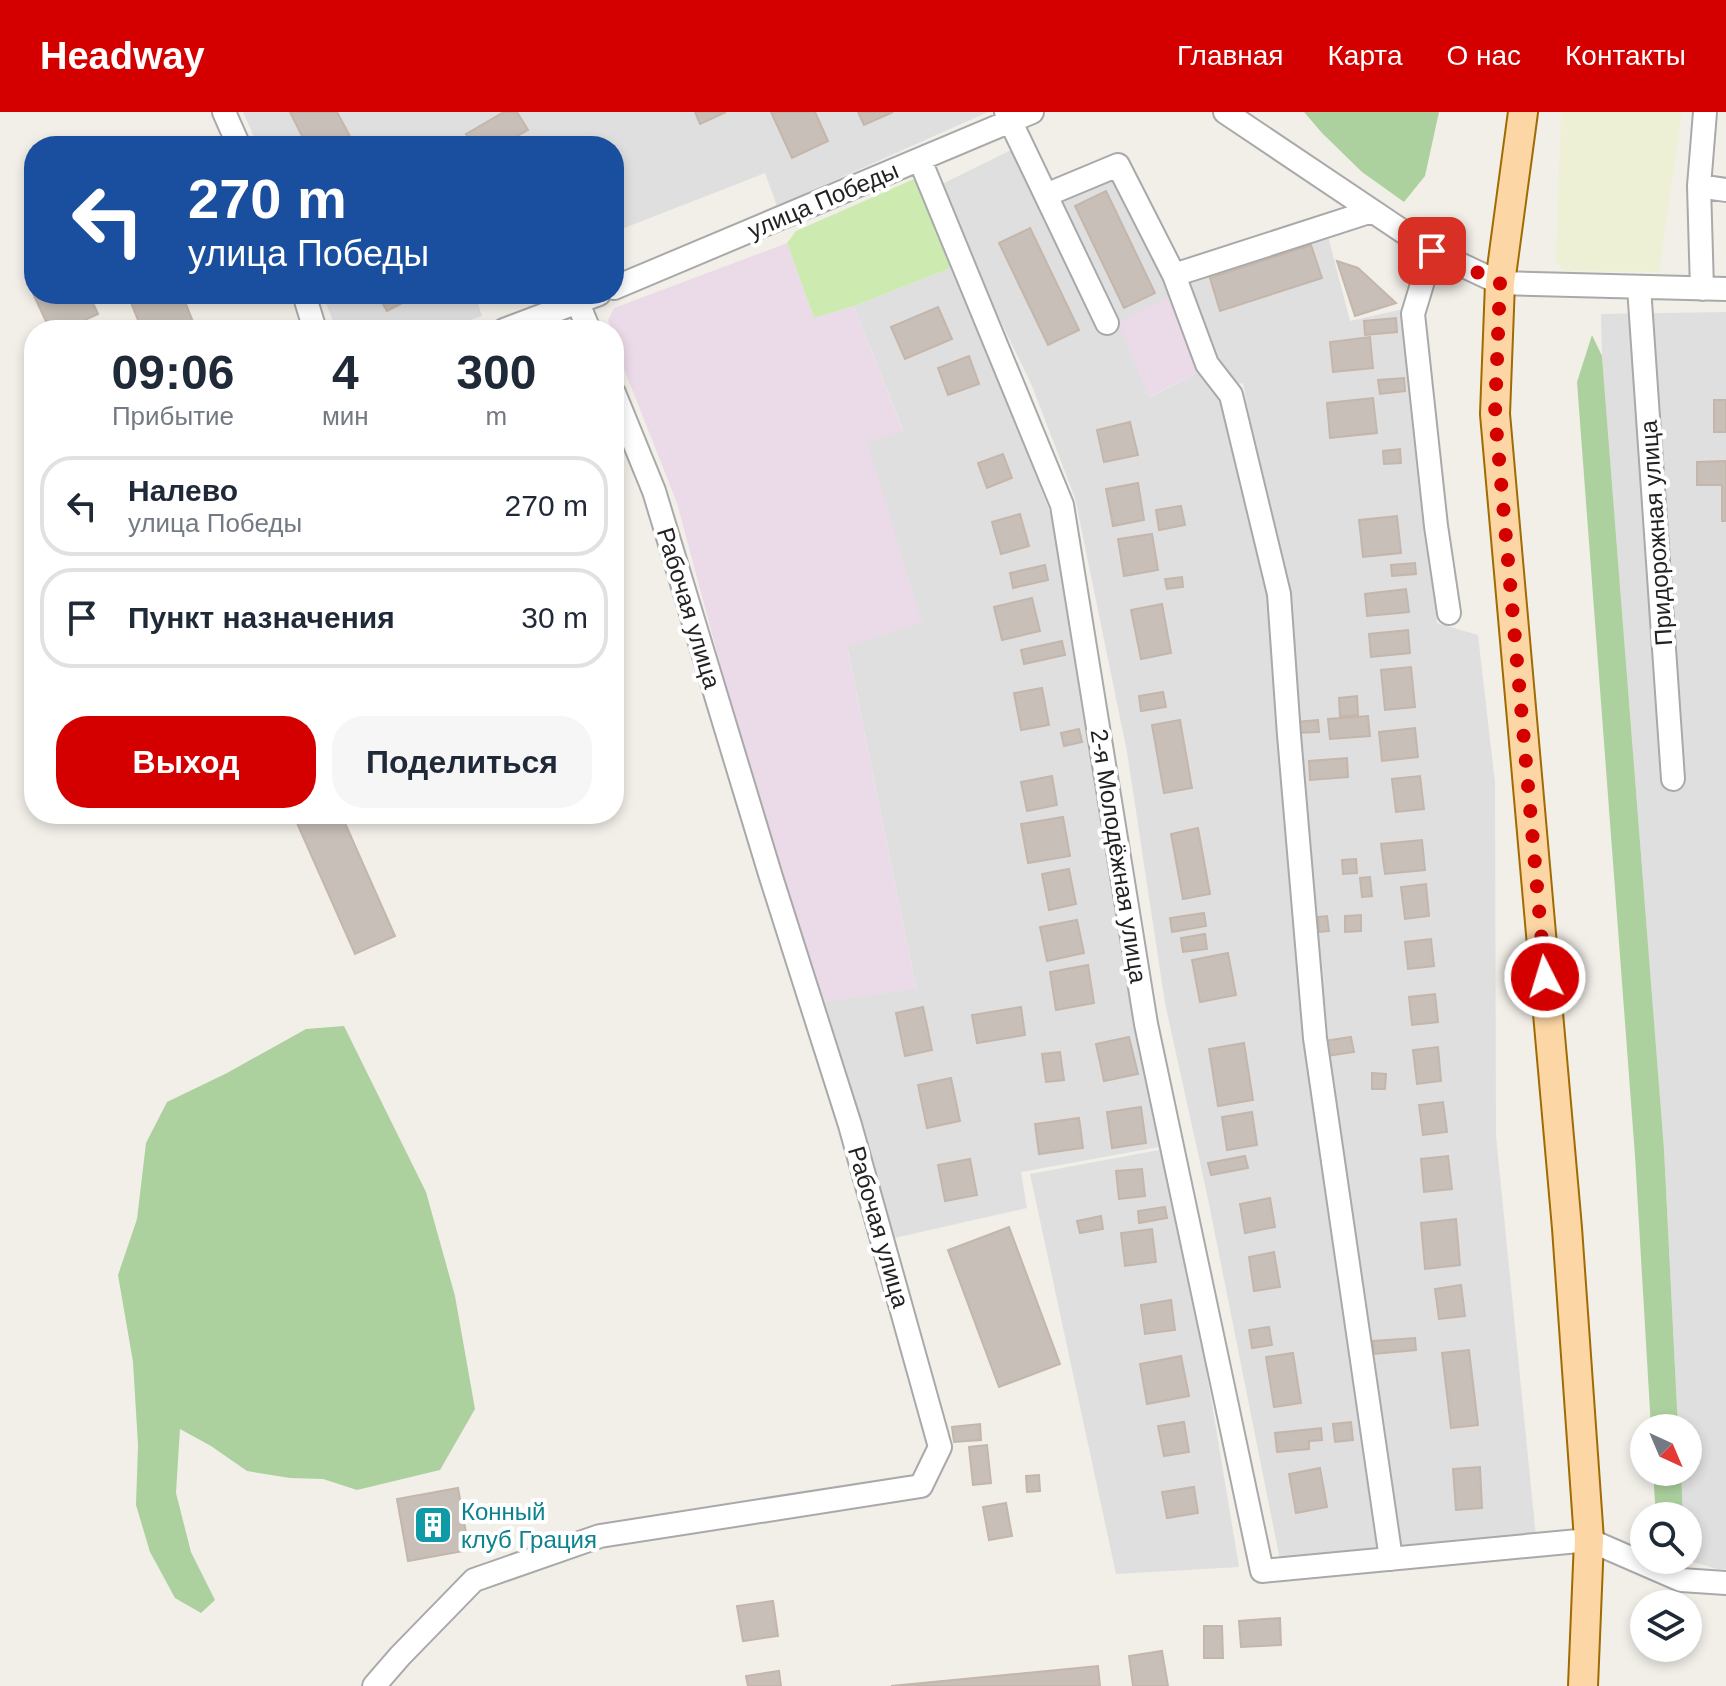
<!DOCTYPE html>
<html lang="ru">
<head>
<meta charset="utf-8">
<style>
	body { margin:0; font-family:Helvetica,sans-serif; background:#f6f6f7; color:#1f2937; height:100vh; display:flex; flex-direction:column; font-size:30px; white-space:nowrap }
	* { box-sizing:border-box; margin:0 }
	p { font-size:26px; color:#747a83 }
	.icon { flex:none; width:44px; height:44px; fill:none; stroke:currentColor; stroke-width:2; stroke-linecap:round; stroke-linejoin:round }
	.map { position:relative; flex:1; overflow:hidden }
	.side { position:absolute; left:24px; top:208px; width:600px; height:504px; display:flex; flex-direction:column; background:#fff; border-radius:32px; box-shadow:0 4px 12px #0003 }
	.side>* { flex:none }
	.banner { position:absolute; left:24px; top:24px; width:600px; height:168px; border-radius:32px; box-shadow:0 4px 12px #0003; background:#1a4fa0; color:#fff; overflow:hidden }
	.needle { width:52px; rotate:136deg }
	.tools { position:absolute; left:1630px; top:1302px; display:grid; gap:16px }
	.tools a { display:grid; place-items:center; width:72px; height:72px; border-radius:50%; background:#fff; box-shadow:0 4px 12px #0003; font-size:40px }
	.pin { position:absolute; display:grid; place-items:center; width:68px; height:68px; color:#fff; margin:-34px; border-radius:16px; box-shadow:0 4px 12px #0006 }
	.me { position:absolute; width:88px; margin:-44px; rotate:355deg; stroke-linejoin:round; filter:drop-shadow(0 0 6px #0008) }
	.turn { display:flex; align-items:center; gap:28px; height:168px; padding:0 32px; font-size:36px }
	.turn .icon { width:104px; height:104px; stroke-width:2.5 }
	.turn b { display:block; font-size:56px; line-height:68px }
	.eta { display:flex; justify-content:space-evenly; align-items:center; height:136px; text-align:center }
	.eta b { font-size:48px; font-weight:600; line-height:56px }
	.cta { display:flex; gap:16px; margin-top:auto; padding:16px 32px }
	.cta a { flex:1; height:92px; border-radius:32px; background:#d40000; color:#fff; font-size:32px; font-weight:600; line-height:92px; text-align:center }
	.cta a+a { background:#f6f6f7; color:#1f2937 }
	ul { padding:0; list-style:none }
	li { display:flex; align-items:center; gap:24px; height:100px; margin:0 16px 12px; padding:0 16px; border:4px solid #e0e1e3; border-radius:32px }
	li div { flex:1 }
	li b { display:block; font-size:30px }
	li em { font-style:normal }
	header { display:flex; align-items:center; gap:48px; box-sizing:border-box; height:112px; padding:0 40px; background:#d40000; color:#fff }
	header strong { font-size:38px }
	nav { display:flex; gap:44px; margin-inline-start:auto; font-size:28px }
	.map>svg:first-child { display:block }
</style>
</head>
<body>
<header>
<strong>Headway</strong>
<nav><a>Главная</a><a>Карта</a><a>О нас</a><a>Контакты</a></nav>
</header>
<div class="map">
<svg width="1726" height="1574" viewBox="0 0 1726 1574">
	<rect width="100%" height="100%" fill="#f2efe9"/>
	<path fill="#e0dfdf" d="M243 0H988L777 94 765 61 614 120V34H258Z
		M1011 38 1040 90 1116 62 1172 183 1150 285 1201 259 1222 285 1274 483 1384 1438 1280 1448 1208 1087 1165 891 1127 640 1075 386 1032 274 936 75Z
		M1328 124 1350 209 1403 197 1413 222 1437 511 1478 523 1495 670 1496 1024 1536 1425 1395 1437 1319 926 1284 486 1243 271 1227 274 1185 165Z
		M956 154 1051 403 1139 913 1165 1034 1021 1060 1027 1096 890 1127 811 891 916 876 847 534 921 510 866 329 903 319 854 194Z
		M322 182H475L482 204 440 218H337Z
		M1726 200V1457H1717L1690 1449 1688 1446V1404H1683L1681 1360H1688V1316H1678L1664 1037 1602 244 1601 202Z
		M1164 1037 1187 1141 1239 1455 1116 1462 1030 1062Z"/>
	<path fill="#ebdbe8" d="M787 131 814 206 854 194 903 320 867 329 922 511 847 535 916 877 811 891 677 391 624 257 614 226V218H611L608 208 614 196Z
		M1172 183 1201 259 1149 285 1118 211Z"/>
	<path fill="#eef0d5" d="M1561 0H1682L1659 160 1563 159 1556 148Z"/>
	<path fill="#cdebb0" d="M914 67 923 71 956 154 854 194 814 206 787 131 796 119Z"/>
	<path fill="#add19e" d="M1304 0H1439L1425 64 1404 90 1362 60 1322 21Z
		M1592 223 1602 244 1664 1037 1678 1316H1651L1635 1044 1577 270Z
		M344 914 426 1080 455 1184 475 1297 440 1358 357 1378 323 1367 290 1366 247 1359 211 1334 180 1317 176 1381 191 1440 215 1488 201 1501 175 1486 150 1440 136 1393 138 1333 133 1250 118 1163 137 1107 146 1031 167 990 227 961 306 917Z
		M1653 1360H1681L1683 1404H1656Z"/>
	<path fill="#c7bfb8" stroke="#c4b6ab" stroke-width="2" d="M290 0H337L353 30 346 34H307Z
		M504 0H517L528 18 499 34H473L466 22Z
		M695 0H726L700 12Z
		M771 0H815L828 29 792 46Z
		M858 0H893L864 13Z
		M1106 79 1155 181 1124 196 1075 94Z
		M1030 116 1079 218 1048 233 999 131Z
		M1311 133 1322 166 1220 199 1210 166Z
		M1337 149 1358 156 1396 191 1355 204Z
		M34 173V182H89L98 202 63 218H50L30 175Z
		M182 182 193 210 173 218H142L128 183Z
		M377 182H420L387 199Z
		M938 195 952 227 905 247 891 215Z
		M1396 206 1397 220 1365 223 1364 209Z
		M1370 225 1373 256 1333 260 1330 230Z
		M969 244 979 272 948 283 938 256Z
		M1404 266 1405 279 1380 282 1378 268Z
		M1373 286 1377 321 1330 326 1327 291Z
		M1714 288H1726V320H1714Z
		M1130 310 1138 343 1104 350 1097 318Z
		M1400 337 1401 351 1384 352 1383 339Z
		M1003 342 1012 366 987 376 978 351Z
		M1726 349V409H1722V373H1697V350Z
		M1138 371 1144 408 1113 414 1106 377Z
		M1181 394 1185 413 1159 418 1156 398Z
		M1020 402 1029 434 1001 442 992 410Z
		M1397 404 1401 441 1363 445 1359 408Z
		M1152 422 1158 458 1124 464 1118 427Z
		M1415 451 1416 462 1392 464 1391 453Z
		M1045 453 1048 468 1013 476 1010 461Z
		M1182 465 1183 475 1167 477 1165 467Z
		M1406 477 1409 500 1367 504 1365 482Z
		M1032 486 1040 519 1002 528 994 495Z
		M1162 492 1171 541 1141 547 1131 498Z
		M1408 518 1410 541 1371 545 1369 522Z
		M1062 529 1065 543 1024 552 1021 538Z
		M1411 555 1415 595 1385 598 1381 558Z
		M1042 576 1049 613 1021 618 1014 581Z
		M1163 580 1166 595 1141 599 1139 584Z
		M1357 584 1358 603 1340 605 1339 586Z
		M1368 604 1370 624 1330 627 1328 607Z
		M1180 608 1192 676 1164 681 1152 613Z
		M1318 608 1319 620 1296 621V610Z
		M1415 616 1418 645 1382 649 1379 620Z
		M1079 617 1082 630 1064 634 1061 621Z
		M1347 646 1348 665 1310 668 1309 649Z
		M1052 664 1057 693 1027 699 1021 670Z
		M1420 664 1424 697 1396 700 1392 667Z
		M293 702H341L395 824 355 842Z
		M1063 705 1070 744 1028 751 1021 712Z
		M1198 716 1210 782 1183 787 1171 722Z
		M1422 728 1425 758 1385 762 1381 732Z
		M1356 747 1357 761 1343 762 1342 748Z
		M1069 757 1076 792 1049 798 1042 762Z
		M1370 765 1372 784 1362 785 1360 766Z
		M1426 772 1429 804 1405 807 1401 775Z
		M1204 801 1206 814 1172 820 1170 806Z
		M1361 803V819L1345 820V804Z
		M1327 804 1329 819 1319 820 1318 805Z
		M1077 808 1084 841 1047 849 1040 815Z
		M1205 822 1207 837 1183 840 1181 826Z
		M1431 827 1434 854 1408 857 1405 830Z
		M1228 841 1236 883 1200 890 1192 848Z
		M1088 853 1094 891 1056 898 1050 860Z
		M1435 882 1438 910 1412 913 1409 885Z
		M923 895 932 938 905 944 896 901Z
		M1021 895 1025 923 977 931 972 903Z
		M1129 925 1138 962 1104 969 1096 932Z
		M1351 925 1354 940 1326 944 1324 929Z
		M1244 931 1253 988 1218 994 1209 937Z
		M1438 935 1441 969 1417 972 1413 938Z
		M1060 940 1064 968 1046 970 1042 942Z
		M1372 961 1386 962 1385 977H1372Z
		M951 966 960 1009 927 1016 918 973Z
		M1443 990 1447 1020 1423 1023 1419 993Z
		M1141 995 1146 1031 1112 1036 1107 1000Z
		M1252 1000 1257 1033 1227 1038 1222 1005Z
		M1079 1006 1083 1036 1039 1042 1035 1012Z
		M1245 1044 1248 1056 1211 1063 1208 1051Z
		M1448 1044 1452 1077 1424 1080 1421 1047Z
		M970 1047 977 1083 945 1089 938 1053Z
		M1142 1057 1145 1084 1119 1087 1116 1059Z
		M1270 1086 1275 1115 1245 1121 1240 1092Z
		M1165 1095 1167 1106 1139 1111 1138 1099Z
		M1101 1104 1103 1117 1080 1121 1077 1109Z
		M1456 1107 1460 1153 1425 1157 1421 1111Z
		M1009 1115 1060 1252 999 1275 948 1138Z
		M1152 1117 1156 1150 1125 1154 1121 1121Z
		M1274 1140 1280 1175 1254 1179 1249 1145Z
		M1461 1173 1465 1204 1439 1207 1435 1177Z
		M1171 1188 1175 1218 1145 1222 1141 1193Z
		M1269 1215 1272 1233 1252 1236 1249 1218Z
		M1415 1226 1416 1238 1374 1242 1373 1229Z
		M1469 1238 1478 1313 1451 1316 1442 1241Z
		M1293 1241 1301 1291 1274 1295 1266 1245Z
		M1181 1244 1189 1284 1147 1292 1140 1252Z
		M1184 1310 1189 1340 1164 1344 1158 1314Z
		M1351 1310 1353 1328 1335 1330 1333 1312Z
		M980 1312 981 1328 954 1330 952 1315Z
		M1321 1316 1322 1328 1309 1329V1337L1277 1340 1275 1321Z
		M987 1333 991 1371 973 1373 969 1335Z
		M1480 1355 1482 1396 1456 1398 1453 1357Z
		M1320 1356 1327 1395 1296 1401 1289 1362Z
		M1039 1363 1040 1379 1027 1380 1026 1364Z
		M1194 1375 1198 1401 1167 1406 1162 1380Z
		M458 1376 469 1438 408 1449 397 1387Z
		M1006 1391 1012 1424 989 1428 983 1395Z
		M773 1489 778 1524 743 1529 737 1494Z
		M1280 1506 1281 1533 1241 1535 1239 1509Z
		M1204 1514H1222L1223 1546H1204Z
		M1162 1539 1168 1574H1133L1129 1544Z
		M1098 1554 1100 1574H891Z
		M779 1559 781 1574H748L746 1564Z"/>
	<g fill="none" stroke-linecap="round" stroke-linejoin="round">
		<g stroke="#a9a9a9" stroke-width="26">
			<path id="minor" d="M224 0 239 34
				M1006 0 1107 211
				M1225 0 1432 139 1500 171 1726 177
				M920 48 1062 393 1146 912 1262 1459 1589 1428 1681 1468 1726 1471
				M1699 74 1726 78
				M1046 83 1118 53 1174 163 1207 252 1231 283 1279 482 1289 623 1315 926 1391 1447
				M1432 139 1413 202 1436 414 1449 501
				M1174 163 1372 99
				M1639 175 1673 667
				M614 176 1032 0
				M1702 177 1699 74 1705 0
				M304 182 315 218
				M578 191 589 218
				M504 218 599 182
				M374 1574 400 1544 474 1468 600 1424 921 1374 940 1335 850 1013 771 765 654 379 614 281"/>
		</g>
		<g stroke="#a06b00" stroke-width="32">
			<path id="major" d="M1523 0 1500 171 1495 302 1567 1116 1589 1428 1583 1574"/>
		</g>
		<use href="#minor" stroke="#fff" stroke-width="22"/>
		<use href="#major" stroke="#fcd6a4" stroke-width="28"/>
	</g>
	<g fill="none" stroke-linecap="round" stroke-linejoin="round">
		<path stroke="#d40000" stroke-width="14" stroke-dasharray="0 25.2" d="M1432 139 1500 171 1495 302 1545 865"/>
	</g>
	<defs>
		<g id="building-square" transform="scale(2)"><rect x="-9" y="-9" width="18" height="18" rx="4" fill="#0f9aa8" stroke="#fff"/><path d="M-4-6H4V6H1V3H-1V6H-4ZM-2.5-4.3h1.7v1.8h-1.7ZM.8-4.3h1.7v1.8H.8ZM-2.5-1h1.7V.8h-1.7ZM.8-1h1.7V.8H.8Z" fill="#fff"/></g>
	</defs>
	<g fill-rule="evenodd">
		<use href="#building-square" x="433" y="1413"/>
	</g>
	<g text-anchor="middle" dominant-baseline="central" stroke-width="8" stroke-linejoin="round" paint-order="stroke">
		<g font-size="24" fill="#222" stroke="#fff">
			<text transform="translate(823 88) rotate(-23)">улица Победы</text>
			<text transform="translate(1656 421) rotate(-94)">Придорожная улица</text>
			<text transform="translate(689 496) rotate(73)">Рабочая улица</text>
			<text transform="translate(1119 744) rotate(81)">2-я Молодёжная улица</text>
			<text transform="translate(879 1115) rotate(74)">Рабочая улица</text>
		</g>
		<g font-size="24" fill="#0d838f" stroke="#fff" text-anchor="start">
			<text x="461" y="1399">Конный<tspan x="461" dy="28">клуб Грация</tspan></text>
		</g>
	</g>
</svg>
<div class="tools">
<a><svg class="needle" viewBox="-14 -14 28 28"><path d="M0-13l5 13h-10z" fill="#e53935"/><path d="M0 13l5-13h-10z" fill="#747a83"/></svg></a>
<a><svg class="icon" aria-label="search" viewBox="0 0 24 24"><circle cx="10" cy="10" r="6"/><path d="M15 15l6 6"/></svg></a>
<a><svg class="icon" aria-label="layers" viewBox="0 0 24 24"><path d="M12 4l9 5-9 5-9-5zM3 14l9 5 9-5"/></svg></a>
</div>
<div class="pin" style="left:1432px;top:139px;background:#d93025"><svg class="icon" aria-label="arrive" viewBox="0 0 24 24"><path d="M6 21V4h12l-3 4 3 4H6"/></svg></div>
<svg class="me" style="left:1545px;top:865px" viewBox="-20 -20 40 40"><circle r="17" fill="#d40000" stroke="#fff" stroke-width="3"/><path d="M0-11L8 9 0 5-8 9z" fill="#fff"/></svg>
<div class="banner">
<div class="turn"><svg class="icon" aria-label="left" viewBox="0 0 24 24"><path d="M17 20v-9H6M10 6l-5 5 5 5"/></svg><div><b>270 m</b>улица Победы</div></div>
</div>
<section class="side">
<div class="eta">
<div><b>09:06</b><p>Прибытие</p></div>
<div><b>4</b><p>мин</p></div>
<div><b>300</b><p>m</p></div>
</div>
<ul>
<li><svg class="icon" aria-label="left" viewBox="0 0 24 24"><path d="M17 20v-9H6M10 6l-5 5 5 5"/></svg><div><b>Налево</b><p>улица Победы</p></div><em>270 m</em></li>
<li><svg class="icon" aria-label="arrive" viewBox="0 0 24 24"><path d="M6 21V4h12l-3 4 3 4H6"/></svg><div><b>Пункт назначения</b></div><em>30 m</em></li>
</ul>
<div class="cta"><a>Выход</a><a>Поделиться</a></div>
</section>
</div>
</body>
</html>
